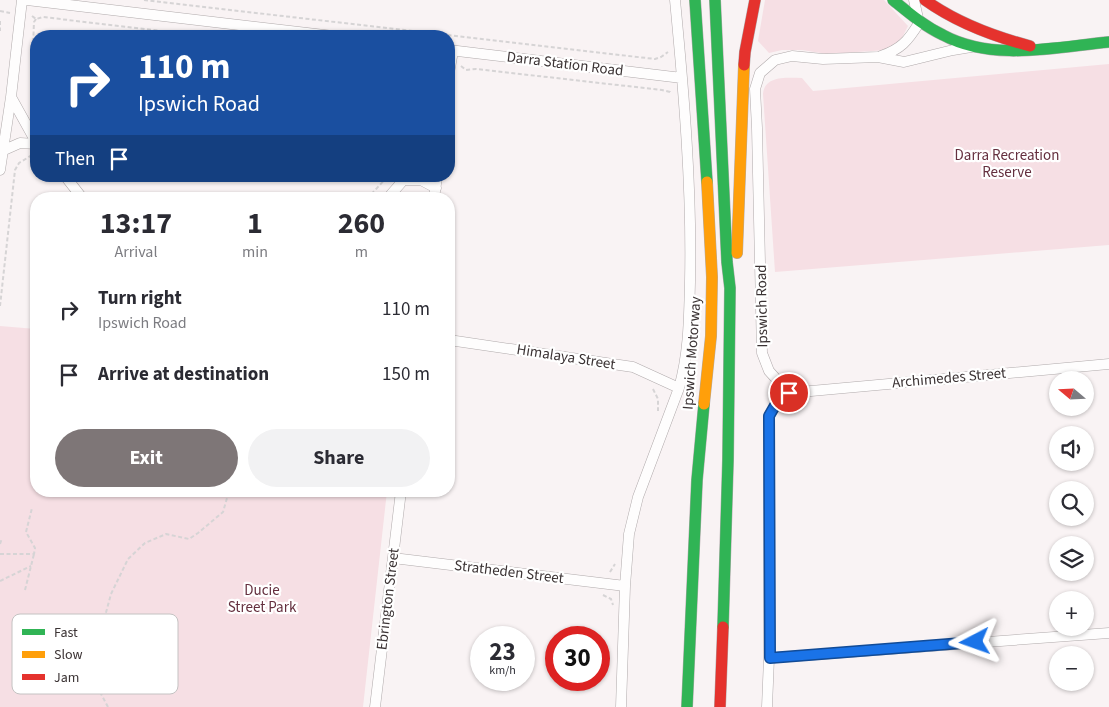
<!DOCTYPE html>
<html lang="en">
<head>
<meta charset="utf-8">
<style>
	body { margin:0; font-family:"Source Sans 3",sans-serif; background:#f2f2f3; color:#2b2b33; height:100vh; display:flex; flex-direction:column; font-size:19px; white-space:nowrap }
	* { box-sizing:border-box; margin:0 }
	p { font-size:16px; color:#7c7c81 }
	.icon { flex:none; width:28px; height:28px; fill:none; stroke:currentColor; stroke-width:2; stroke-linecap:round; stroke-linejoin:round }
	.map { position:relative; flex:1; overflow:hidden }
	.side { position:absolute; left:30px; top:192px; width:425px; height:305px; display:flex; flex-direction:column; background:#fff; border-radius:20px; box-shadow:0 1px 4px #0004 }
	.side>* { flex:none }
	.banner { position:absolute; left:30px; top:30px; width:425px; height:152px; border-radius:20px; box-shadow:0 1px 4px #0004; background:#1a4fa0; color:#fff; overflow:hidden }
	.needle { width:32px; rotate:289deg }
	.tools { position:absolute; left:1049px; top:371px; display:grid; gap:10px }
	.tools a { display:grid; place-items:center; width:45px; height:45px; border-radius:50%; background:#fff; box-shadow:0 1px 4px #0004; font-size:25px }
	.speed { position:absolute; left:470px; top:626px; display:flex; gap:10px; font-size:25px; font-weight:700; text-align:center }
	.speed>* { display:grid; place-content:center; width:65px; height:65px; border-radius:50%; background:#fff; box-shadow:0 1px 4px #0004; line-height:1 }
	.speed small { font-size:12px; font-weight:400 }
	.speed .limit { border:8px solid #d22; background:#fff; color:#111 }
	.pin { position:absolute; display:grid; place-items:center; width:42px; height:42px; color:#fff; margin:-21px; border:2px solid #fff; border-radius:50%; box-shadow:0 1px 5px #0007 }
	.me { position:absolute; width:55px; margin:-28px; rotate:266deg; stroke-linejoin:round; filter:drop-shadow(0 0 4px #0008) }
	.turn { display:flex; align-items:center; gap:18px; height:105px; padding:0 25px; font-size:22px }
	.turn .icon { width:65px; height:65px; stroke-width:2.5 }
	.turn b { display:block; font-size:35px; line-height:42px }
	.then { display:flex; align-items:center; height:48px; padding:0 25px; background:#0003; gap:10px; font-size:19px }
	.eta { display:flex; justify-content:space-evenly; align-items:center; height:85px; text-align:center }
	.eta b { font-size:30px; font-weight:700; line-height:35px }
	.cta { display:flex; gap:10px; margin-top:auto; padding:10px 25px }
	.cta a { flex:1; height:58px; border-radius:30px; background:#7e7677; color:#fff; font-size:20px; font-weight:700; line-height:58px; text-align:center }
	.cta a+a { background:#f2f2f3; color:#2b2b33 }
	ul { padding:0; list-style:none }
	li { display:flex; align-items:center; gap:15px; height:65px; padding:0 25px }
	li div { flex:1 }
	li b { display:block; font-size:19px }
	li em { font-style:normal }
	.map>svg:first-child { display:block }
</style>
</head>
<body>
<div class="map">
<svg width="1109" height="707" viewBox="0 0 1109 707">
	<rect width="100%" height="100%" fill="#f9f3f4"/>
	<path fill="#f6dfe4" d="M765 0H884L908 26 901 40 887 50 827 54 802 50H782L769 53 758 41Z
		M1109 64V245L775 272 763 94C765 75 787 78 802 78L813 91Z
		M0 326 36 329V491H387L363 707H0Z"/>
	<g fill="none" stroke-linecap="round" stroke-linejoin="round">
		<g stroke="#b0aaab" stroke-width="11">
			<path id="street" d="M27 0 333 36
				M449 50 682 78
				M881 56C901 49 908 41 919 23L914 0
				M449 73 453 51
				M11 97 36 142
				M2 151 20 143 36 144
				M0 170 11 97 22 0
				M65 176 83 199
				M404 180H421L436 188
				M387 199 407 176
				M434 199 437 176
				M449 340 633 367 679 388
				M789 393 769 371 762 353 757 128 755 89 760 73 775 60 792 56 823 59 878 57 904 62 953 50 971 47
				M789 393 1109 364
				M393 558 625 586
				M769 658 1109 633
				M375 707 401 491
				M621 707 625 586 629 534 638 497 679 388C689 353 689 318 690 282 692 188 684 94 675 0
				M767 707 769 658V416L777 402 789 393"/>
		</g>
		<g stroke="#b0aaab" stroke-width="12">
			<path id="fast" d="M695 0 707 182
				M715 0 727 262 730 288 728 460 723 627
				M893 0C909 13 924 26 943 35 993 62 1056 47 1109 42
				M687 707 697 480 704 404"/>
		</g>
		<g stroke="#b0aaab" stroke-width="12">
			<path id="slow" d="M737 253 744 65
				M704 404 711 336 712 277 707 182"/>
		</g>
		<g stroke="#b0aaab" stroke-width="12">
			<path id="jam" d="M925 0C957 23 992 36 1030 46
				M744 65 745 52 755 0
				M720 707 723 627"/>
		</g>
		<path stroke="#d6d4d5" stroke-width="2" stroke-dasharray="4 2.5" stroke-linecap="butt" d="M144 0 655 59 661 57 668 52
			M0 11 10 13
			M32 16 36 19 43 17 203 36
			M36 19 34 22C33 45 32 67 36 90
			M0 21V31
			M461 66 466 70 476 69 662 90 670 92 671 94
			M93 195 98 199
			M367 199 388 176
			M0 306 15 170 19 163 32 155
			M653 389 658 399V411
			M0 544 2 538
			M0 554H34L35 548 26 532 32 508
			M610 572 615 564
			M0 581 31 566
			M25 590 34 554
			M603 595 611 599 613 605
			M108 707 100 692 96 661 101 631 111 594 128 559 145 543 166 534 189 539 198 533 223 512 229 491"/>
		<use href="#street" stroke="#fefdfd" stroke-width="10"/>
		<use href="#fast" stroke="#30b455" stroke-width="11"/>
		<use href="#slow" stroke="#ff9f0a" stroke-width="11"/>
		<use href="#jam" stroke="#e5322d" stroke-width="11"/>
	</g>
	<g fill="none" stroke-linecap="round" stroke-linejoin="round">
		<g stroke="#114b97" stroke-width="12">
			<path id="route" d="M789 393 777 402 769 416 770 658 975 642"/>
		</g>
		<use href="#route" stroke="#1a73e8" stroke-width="9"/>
	</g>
	<g text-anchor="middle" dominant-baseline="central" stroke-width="4.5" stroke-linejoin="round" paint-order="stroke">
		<g font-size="15" fill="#3b3334" stroke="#fff">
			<text transform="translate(565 64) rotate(7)">Darra Station Road</text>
			<text transform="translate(762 306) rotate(-91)">Ipswich Road</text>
			<text transform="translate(692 353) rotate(-86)">Ipswich Motorway</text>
			<text transform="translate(566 357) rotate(9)">Himalaya Street</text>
			<text transform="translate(949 378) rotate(-5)">Archimedes Street</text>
			<text transform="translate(509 572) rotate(7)">Stratheden Street</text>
			<text transform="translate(388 599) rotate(-83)">Ebrington Street</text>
		</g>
		<g font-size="15" fill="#642f3e" stroke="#fff">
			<text x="1007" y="155">Darra Recreation<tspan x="1007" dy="17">Reserve</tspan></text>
			<text x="262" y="590">Ducie<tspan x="262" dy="17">Street Park</tspan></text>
		</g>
	</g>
	<rect x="12" y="614" width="166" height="80" rx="8" fill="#fff" stroke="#c4c2c2" stroke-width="1"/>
	<rect x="22" y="629" width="23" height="6" fill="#30b455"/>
	<rect x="22" y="651" width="23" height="7" fill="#ff9f0a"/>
	<rect x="22" y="674" width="23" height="6" fill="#e5322d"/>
	<g font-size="14" fill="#3b3334">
		<text x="54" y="637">Fast</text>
		<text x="54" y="659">Slow</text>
		<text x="54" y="682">Jam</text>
	</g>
</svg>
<div class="tools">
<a><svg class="needle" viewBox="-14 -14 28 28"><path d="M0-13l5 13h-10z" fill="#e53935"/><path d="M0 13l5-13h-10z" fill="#7c7c81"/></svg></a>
<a><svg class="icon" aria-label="sound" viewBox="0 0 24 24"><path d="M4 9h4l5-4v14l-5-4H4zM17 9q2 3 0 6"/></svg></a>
<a><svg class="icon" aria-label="search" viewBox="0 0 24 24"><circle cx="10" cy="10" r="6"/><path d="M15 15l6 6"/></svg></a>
<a><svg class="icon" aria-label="layers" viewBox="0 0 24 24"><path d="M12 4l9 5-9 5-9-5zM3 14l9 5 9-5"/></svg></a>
<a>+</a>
<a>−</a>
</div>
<div class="speed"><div>23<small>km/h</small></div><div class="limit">30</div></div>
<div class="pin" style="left:789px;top:393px;background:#d93025"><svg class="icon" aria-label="arrive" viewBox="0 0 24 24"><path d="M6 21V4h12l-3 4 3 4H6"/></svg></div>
<svg class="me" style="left:975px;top:642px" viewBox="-20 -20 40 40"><path d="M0-17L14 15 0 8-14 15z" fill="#1a73e8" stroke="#fff" stroke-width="4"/></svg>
<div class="banner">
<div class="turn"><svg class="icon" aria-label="right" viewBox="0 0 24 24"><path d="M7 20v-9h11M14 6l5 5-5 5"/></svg><div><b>110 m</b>Ipswich Road</div></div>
<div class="then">Then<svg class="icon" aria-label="arrive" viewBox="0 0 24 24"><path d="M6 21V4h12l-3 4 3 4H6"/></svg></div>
</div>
<section class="side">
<div class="eta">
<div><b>13:17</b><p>Arrival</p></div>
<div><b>1</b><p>min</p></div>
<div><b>260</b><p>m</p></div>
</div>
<ul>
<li><svg class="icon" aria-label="right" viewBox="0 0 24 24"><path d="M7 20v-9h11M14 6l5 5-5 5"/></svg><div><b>Turn right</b><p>Ipswich Road</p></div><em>110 m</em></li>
<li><svg class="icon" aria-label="arrive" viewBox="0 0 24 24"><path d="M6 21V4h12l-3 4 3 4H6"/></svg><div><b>Arrive at destination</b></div><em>150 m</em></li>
</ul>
<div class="cta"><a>Exit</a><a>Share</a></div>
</section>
</div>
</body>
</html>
